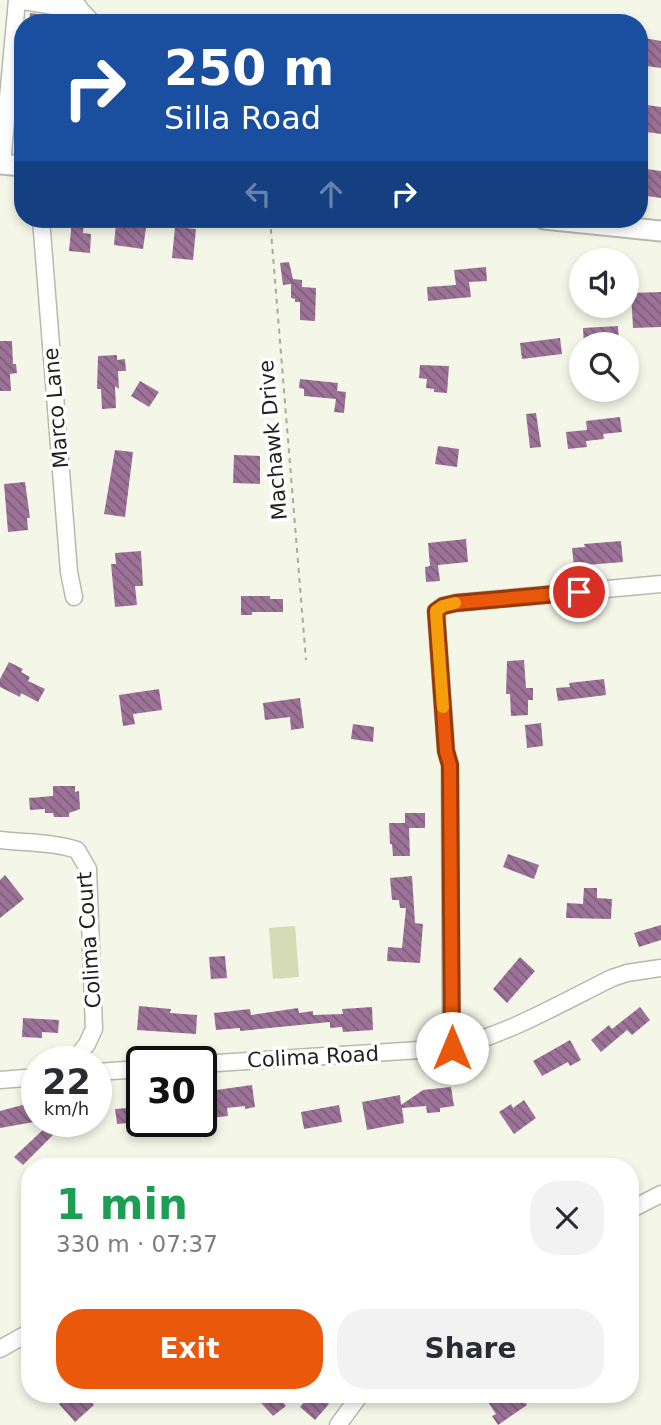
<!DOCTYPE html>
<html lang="en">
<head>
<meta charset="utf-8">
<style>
	body { margin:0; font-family:"DejaVu Sans",sans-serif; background:#f2f2f3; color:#2b2b33; height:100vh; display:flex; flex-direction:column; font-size:26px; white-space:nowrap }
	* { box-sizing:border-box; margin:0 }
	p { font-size:23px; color:#7c7c81 }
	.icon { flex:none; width:38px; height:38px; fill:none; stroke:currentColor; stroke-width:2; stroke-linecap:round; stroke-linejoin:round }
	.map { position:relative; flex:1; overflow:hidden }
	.panel { position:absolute; left:21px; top:1158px; width:618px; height:245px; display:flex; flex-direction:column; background:#fff; border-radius:28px; box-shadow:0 4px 10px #0003 }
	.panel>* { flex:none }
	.top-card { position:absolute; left:14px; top:14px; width:634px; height:214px; border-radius:28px; box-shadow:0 4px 10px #0003; background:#1a4fa0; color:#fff; overflow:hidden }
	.tools { position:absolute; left:569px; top:248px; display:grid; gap:14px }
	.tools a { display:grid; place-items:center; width:70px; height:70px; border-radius:50%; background:#fff; box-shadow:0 4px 10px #0003; font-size:35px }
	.speed { position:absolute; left:21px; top:1046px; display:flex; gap:14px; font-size:35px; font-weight:700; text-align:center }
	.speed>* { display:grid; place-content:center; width:91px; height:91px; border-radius:50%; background:#fff; box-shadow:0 4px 10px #0003; line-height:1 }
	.speed small { font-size:18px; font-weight:400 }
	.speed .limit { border:4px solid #111; border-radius:10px; background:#fff; color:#111 }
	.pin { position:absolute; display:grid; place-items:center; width:60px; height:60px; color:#fff; margin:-30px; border:4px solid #fff; border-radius:50%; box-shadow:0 2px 7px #0007 }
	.me { position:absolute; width:77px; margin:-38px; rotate:0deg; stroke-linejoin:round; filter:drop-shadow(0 0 5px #0008) }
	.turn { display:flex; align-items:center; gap:24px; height:147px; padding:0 35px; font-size:32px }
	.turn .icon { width:91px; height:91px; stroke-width:2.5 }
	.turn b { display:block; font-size:49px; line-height:60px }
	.lanes { display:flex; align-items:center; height:66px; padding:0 35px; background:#0003; justify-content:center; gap:35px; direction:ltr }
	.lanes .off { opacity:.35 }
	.round { display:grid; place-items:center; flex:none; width:74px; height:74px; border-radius:28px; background:#f2f2f3 }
	.summary { display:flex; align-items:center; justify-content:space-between; height:119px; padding:0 35px }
	h1 { font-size:42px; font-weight:800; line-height:52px; color:#1e9e55 }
	.button { display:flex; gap:14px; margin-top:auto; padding:14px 35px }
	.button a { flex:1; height:80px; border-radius:28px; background:#ea580c; color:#fff; font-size:28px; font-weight:800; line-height:80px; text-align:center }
	.button a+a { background:#f2f2f3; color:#2b2b33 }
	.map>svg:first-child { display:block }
</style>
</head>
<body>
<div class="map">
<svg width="661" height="1425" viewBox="0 0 661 1425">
	<defs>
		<pattern id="building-back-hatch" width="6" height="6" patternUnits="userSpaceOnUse" patternTransform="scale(1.75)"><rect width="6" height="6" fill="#9d7298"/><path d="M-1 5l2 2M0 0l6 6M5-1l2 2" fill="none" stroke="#7f5d7b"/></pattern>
	</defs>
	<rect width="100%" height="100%" fill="#f4f7e8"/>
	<path fill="#d5dbb5" d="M295 926 299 977 273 979 269 928Z"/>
	<path fill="url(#building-back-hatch)" d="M30 13 64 18V23H29Z
		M639 37 661 41V68L639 65Z
		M639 104 661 107V134L639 131Z
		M639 168 661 171V198L639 195Z
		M72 220 84 221 83 233 91 234 90 253 69 251Z
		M116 224 146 228 143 249 114 245Z
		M175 227 196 229 193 260 172 258Z
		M289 262 293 279 302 280V287L316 288 315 321 300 320V302H295V299L291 298V284L283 285 280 263Z
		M486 267 487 281 469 282 471 297 428 301 427 287 456 285 454 270Z
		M661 292V327L633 328 631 293Z
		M618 326 619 343 584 345 583 328Z
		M560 338 562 354 522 359 520 343Z
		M0 341H12L13 364H16L17 373 10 374 11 391H0Z
		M117 355V360L125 359 126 371H118L119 389 115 386 116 408 102 409 101 389H97L98 356Z
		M420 365 449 366 447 393 434 392V389L426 388 427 379 419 378Z
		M300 379 338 383 337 391 346 392 344 413 334 412 336 399 304 396V389L299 388Z
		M140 381 159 392 149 407 131 396Z
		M536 413 541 447 530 448 526 414Z
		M620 417 622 432 603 434 604 439 586 441 587 447 568 449 566 432 587 430 586 421Z
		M438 446 459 449 457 467 435 464Z
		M115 450 133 452 125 517 104 514Z
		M234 455 260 456V484L233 483Z
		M25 482 30 518H27L28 530 8 532 4 484Z
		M466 539 468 562 438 565 440 581 426 582 425 567 435 565 430 566 428 543Z
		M621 541 623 562 574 566 572 548 585 547 584 544Z
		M141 551 143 586H135L137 605 115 607 111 564H116L115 553Z
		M241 596H270V599H283V612H252V615H241Z
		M524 660 526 688H533V700H528V715L511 716 510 694H506L507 661Z
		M9 662 23 669 21 672 30 677 28 681 45 689 38 702 21 693 20 697 0 687V679Z
		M604 679 606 695 558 701 556 688 570 687 569 683Z
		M159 689 162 710 133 714 135 724 123 726 119 695Z
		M300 698 304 728 291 730 290 717 265 720 263 703Z
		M541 723 543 746 527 748 525 725Z
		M353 724 374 727 373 742 351 739Z
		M53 786H75V792L79 791 80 809 69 813V817H54L53 813H45V809L30 810 29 798 53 796Z
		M405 813H425V828H409L410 856H393L392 844H390L389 823H405Z
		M508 854 539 865 534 879 503 867Z
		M5 875 24 899 0 918V880Z
		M412 876 415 923 423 924 420 963 387 961 388 947 402 948 406 908H400L399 900H392L390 878Z
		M584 888H597V898L612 899 611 919 566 918 567 903 583 904Z
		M661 925V940L639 947 634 933Z
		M225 956 227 978 211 979 209 957Z
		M520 957 535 971 507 1003 493 989Z
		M139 1006 171 1009 170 1013 197 1015 196 1034 137 1030Z
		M372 1007 373 1030 343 1032 342 1027 330 1028V1022L240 1031V1028L216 1030 214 1013 250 1009 251 1015 298 1008 299 1013 313 1011V1015L343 1014 342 1009Z
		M640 1007 650 1020 632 1035 627 1030 601 1052 591 1040 609 1025 612 1029Z
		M23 1018 59 1020 58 1033 42 1032V1038L22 1037Z
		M570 1040 581 1060 570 1066 568 1062 542 1076 533 1061Z
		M252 1085 255 1107 245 1109V1106L227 1108 228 1116 201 1119V1096L209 1095V1091Z
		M451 1087 454 1106 440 1108V1112L427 1113 426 1106 402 1108 404 1123 367 1130 362 1102 400 1095 401 1105 423 1090Z
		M524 1100 536 1118 514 1134 499 1112 511 1104 513 1108Z
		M30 1103 34 1122 0 1128V1111Z
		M339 1105 342 1122 304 1129 301 1112Z
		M141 1107 142 1122H154L155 1135 140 1136 139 1129 128 1131V1123L117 1124 115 1109Z
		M46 1127 53 1135 23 1165 14 1157Z
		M58 1395H84L94 1405 75 1422 59 1404 63 1400Z
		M254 1395H277L286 1406 273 1416Z
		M311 1395H319L329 1404 315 1420 300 1407Z
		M499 1395H508L512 1401 521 1395 527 1405 498 1425 492 1416 496 1414 488 1402Z"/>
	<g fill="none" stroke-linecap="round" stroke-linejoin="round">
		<g stroke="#b7b9ab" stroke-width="19">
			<path id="minor" d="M73 2 93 23
				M2 164 17 0 72 9 79 7
				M41 219 69 572 74 597
				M0 840C26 843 53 842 77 850L88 869 94 1029 87 1044 73 1062
				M451 1048 450 765 446 751 436 611 443 606 456 603 661 584
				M201 1064 451 1048C509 1034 559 1004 612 978L627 973 661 968
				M96 1072 142 1069
				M0 1080 37 1077
				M630 1210 661 1194
				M0 1349 30 1332
				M338 1425 360 1395"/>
		</g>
		<g stroke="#b7b9ab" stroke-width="23">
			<path id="major" d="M0 164 23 166
				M544 219 661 231"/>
		</g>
		<path stroke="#a7a99e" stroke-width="2" stroke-dasharray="5 5" stroke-linecap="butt" d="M270 219 306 660"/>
		<use href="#minor" stroke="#fff" stroke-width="16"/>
		<use href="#major" stroke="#fff" stroke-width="19"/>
	</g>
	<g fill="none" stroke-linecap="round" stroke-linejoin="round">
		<g stroke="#983908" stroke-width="18">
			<path id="route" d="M452 1048 450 765 446 751 436 611 443 606 456 603 579 592"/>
		</g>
		<use href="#route" stroke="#ea580c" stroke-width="12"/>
		<path stroke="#f59e0b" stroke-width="12" d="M443 707 436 611 443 606 455 603"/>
	</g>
	<g text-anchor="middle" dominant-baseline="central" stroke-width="7" stroke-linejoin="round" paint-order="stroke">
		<g font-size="21" fill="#1f201b" stroke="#fff">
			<text transform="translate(56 408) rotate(-95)">Marco Lane</text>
			<text transform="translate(273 440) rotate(-95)">Machawk Drive</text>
			<text transform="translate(89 940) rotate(-94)">Colima Court</text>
			<text transform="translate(313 1057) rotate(-3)">Colima Road</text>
		</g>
	</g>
</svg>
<div class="tools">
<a><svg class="icon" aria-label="sound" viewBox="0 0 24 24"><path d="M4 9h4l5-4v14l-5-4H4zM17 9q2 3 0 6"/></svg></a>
<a><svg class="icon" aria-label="search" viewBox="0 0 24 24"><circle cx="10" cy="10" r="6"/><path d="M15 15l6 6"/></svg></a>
</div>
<div class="speed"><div>22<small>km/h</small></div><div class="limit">30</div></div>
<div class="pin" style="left:579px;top:592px;background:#d93025"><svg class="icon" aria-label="arrive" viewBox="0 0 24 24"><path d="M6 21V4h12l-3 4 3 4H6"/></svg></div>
<svg class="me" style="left:452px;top:1048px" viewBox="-20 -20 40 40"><circle r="19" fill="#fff"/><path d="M0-13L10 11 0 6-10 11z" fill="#ea580c"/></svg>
<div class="top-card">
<div class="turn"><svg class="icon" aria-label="right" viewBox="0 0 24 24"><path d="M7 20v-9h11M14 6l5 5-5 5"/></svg><div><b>250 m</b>Silla Road</div></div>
<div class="lanes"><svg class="icon off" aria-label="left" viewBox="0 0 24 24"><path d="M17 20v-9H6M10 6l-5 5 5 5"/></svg><svg class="icon off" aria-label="ahead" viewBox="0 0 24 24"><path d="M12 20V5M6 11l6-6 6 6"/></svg><svg class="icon" aria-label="right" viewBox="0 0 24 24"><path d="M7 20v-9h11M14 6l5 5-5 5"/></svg></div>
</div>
<section class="panel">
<div class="summary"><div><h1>1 min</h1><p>330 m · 07:37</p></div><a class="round"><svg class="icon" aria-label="close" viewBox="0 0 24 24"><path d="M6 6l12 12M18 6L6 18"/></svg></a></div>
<div class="button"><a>Exit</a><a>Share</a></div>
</section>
</div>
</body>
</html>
